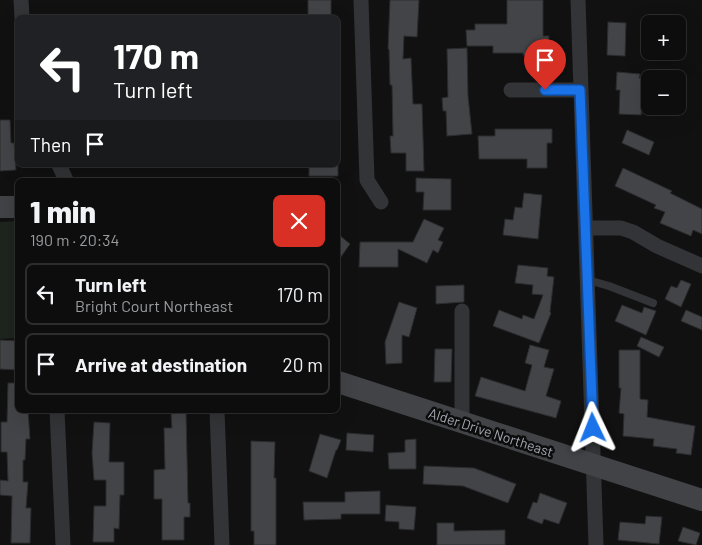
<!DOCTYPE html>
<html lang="en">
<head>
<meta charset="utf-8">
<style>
	body { margin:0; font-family:Barlow,sans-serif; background:#1b1b1c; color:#f1f3f6; height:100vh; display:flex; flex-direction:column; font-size:19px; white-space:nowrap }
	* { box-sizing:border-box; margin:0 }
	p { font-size:16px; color:#9a9c9e }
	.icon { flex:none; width:28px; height:28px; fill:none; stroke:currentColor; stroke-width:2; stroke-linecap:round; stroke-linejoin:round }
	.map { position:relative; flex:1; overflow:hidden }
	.side { position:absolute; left:15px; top:178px; width:325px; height:235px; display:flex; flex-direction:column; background:#0d0d0e; border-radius:8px; box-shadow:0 5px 20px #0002,0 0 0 1px #2d2d2e }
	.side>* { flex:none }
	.top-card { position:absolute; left:15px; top:15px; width:325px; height:152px; border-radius:8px; box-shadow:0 5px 20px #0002,0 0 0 1px #2d2d2e; background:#202124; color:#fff; overflow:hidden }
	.buttons { position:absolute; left:641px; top:15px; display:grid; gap:10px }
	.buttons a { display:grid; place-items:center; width:45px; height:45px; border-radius:8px; background:#0d0d0e; box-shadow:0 5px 20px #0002,0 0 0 1px #2d2d2e; font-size:25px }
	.pin { position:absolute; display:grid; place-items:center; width:42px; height:42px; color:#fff; margin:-51px -21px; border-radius:50% 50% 50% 0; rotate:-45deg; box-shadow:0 0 5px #0007 }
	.pin .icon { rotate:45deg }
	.me { position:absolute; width:55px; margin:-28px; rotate:358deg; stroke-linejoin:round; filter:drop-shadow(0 0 4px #0008) }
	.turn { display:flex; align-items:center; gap:18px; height:105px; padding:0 15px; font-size:22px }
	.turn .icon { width:65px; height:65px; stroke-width:2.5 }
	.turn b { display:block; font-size:35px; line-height:42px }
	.then { display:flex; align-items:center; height:48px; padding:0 15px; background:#0003; gap:10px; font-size:19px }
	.round { display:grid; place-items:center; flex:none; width:52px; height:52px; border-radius:8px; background:#1b1b1c }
	.overview { display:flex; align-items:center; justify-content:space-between; height:85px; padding:0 15px }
	h1 { font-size:30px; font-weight:800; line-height:38px }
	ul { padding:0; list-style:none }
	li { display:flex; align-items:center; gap:15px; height:62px; margin:0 10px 8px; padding:0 5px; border:2px solid #2d2d2e; border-radius:8px }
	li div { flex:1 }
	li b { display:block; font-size:19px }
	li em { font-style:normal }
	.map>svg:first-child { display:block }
</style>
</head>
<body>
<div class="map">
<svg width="702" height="545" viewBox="0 0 702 545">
	<rect width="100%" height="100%" fill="#111112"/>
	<path fill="#1e241e" d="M17 221V338L0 339V222Z"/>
	<path fill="#434447" stroke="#2b2c2e" d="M308 0H331V18H308Z
		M390 0H419L417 37 404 36 403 59 411 58 413 104H422L424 171H406V153H391L390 136H393L392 85H390L389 49H388Z
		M507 0H543V36H549L548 50H539V55H523V53H493V46H467L466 30H475V24H507Z
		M608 22 626 23 625 56 607 55Z
		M467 48 468 96 472 134 447 136 446 111H443L442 98 448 97 447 49Z
		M617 72 640 74 639 78 647 79V91H643L641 115 619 114 620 90H616Z
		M0 120H10L11 143H14L16 170 0 171Z
		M495 129H552V143H547V168H527V159H479L478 136H495Z
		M627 130 654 142 649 155 622 143Z
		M309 165H338V176H309Z
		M623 168 672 191 670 193 702 209V234L693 230 691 236 660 223 665 212 654 208 656 205 615 186Z
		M416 178 451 179V210H423L424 192H416Z
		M524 193 542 195 538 239 503 235 505 219 513 220 515 207 522 208Z
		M424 219 444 228 438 240 443 242 438 253 433 250 427 263 398 249V267H359L360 242H413Z
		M338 234 350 244 338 261Z
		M518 265 548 268 547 276 554 277 550 312 551 313 539 343 493 326 499 310 522 319 523 315 534 319 543 295 532 294 533 285 515 283Z
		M681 280 691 284 681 307 665 299 671 286 677 288Z
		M464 285V302L436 304V286Z
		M399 302 417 308 409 337 402 335V363L386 364 385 342Z
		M622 305 642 313 644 307 656 311 646 335 615 321Z
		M686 310 702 317V330L681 321Z
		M641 337 664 347 659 357 637 346Z
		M0 340 18 341V370L0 369Z
		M530 345 549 350 544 367 554 369 546 396 561 401 556 418 475 396 481 377 525 391 532 365 525 363Z
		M435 349H452L451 382H434Z
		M619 350H640V399L648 400 647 417 695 426 691 455 676 453 677 449 653 446 654 439 623 436 624 414 619 413 621 388H619Z
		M8 383H18V410H28L30 439H26L25 460H23V482H28L26 508H31L30 543H11L12 496 0 495V480L8 481 7 452H1V422H7Z
		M186 413 188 503H190V517H184V540H162V499H154V470L165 469 164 428H172L171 414Z
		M94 422 110 423 109 462H124V495H120L119 529 114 528V542H93L94 506H106V480H94L92 453Z
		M347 433 374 435 373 452 346 450Z
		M320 434 341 440 337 450H336L327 478 309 471Z
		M416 439V469H389L388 453 405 452V440Z
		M251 441 275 442 274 478H276V545H254V531H251Z
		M424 466 474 468 516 484 508 503 463 486 423 484Z
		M380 491V514H341V519L304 520 303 502H345V492Z
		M540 493 567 503 559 524 544 519 542 524 527 518 533 502 537 503Z
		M386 505 416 507 414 530 399 529V522L385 521Z
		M646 516 662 517 659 544 618 540 620 522 645 524Z
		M437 523H454V531L505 530V545H437Z
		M683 527 700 533 696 545 678 541Z"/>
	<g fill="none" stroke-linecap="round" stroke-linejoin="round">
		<path stroke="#333437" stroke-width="8" d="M588 280 609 286 653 303"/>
		<path stroke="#333437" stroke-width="15" d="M21 0 22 18
			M361 0 367 180 381 202
			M578 0 596 545
			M511 90H580
			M59 165 66 180
			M586 228H621L633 232 657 246 702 266
			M57 410 63 545
			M217 410 222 545
			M462 422V311"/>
		<path stroke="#414347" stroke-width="22" d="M0 207H18
			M338 382 702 500"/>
	</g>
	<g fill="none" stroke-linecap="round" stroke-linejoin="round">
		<g stroke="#114b97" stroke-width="12">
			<path id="route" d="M545 90H580L593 428"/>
		</g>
		<use href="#route" stroke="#1a73e8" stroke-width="9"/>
	</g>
	<g text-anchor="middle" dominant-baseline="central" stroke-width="5" stroke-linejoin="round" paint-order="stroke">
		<g font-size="14" fill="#a4a9b1" stroke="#0c0c0d">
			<text transform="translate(491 432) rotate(18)">Alder Drive Northeast</text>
		</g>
	</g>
</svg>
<div class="buttons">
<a>+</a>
<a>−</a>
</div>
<div class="pin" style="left:545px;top:90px;background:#d93025"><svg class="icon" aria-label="arrive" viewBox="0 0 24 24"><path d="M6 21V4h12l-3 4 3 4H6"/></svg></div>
<svg class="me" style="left:593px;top:428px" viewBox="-20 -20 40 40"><path d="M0-17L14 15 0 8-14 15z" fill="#1a73e8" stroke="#fff" stroke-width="4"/></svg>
<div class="top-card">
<div class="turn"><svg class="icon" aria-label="left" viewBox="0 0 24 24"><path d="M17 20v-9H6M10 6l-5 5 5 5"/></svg><div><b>170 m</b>Turn left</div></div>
<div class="then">Then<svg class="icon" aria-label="arrive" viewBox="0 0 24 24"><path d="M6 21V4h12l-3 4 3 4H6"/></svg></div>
</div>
<section class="side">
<div class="overview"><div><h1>1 min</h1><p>190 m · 20:34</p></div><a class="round" style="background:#d93025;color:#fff"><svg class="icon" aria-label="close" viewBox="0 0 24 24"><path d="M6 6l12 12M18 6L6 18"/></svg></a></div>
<ul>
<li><svg class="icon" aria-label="left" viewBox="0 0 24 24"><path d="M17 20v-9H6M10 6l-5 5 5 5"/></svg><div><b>Turn left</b><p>Bright Court Northeast</p></div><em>170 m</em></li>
<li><svg class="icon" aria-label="arrive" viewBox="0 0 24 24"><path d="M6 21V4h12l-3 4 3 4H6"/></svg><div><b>Arrive at destination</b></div><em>20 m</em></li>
</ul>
</section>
</div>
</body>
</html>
